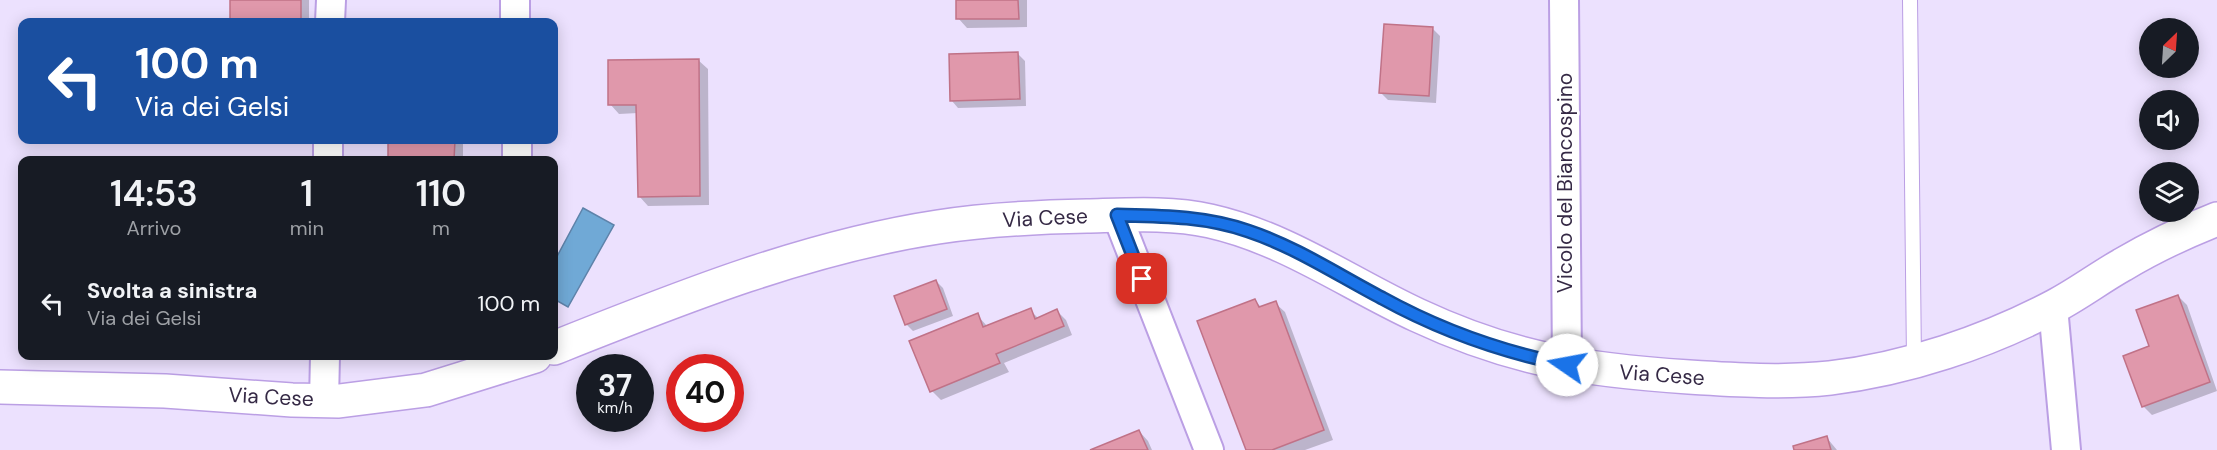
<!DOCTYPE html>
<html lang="it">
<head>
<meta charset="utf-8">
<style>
	body { margin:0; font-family:"DM Sans",sans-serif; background:#20242c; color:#f1f3f6; height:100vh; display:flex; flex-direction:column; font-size:22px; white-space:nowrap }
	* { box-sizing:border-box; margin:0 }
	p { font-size:20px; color:#9ea1a6 }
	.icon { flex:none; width:33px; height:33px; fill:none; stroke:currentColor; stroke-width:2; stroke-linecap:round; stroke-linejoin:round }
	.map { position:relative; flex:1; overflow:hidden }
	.details { position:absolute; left:18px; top:156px; width:540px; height:204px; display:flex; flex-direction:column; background:#171b24; border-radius:12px; box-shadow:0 3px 15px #0003 }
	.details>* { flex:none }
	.guide { position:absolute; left:18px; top:18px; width:540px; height:126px; border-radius:12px; box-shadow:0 3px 15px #0003; background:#1a4fa0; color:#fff; overflow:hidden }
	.needle { width:39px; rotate:25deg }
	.buttons { position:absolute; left:2139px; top:18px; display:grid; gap:12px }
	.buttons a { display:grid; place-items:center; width:60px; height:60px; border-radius:50%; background:#171b24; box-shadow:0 3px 15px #0003; font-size:30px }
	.speed { position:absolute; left:576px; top:354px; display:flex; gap:12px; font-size:30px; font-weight:700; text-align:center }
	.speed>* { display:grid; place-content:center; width:78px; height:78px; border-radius:50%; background:#171b24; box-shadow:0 3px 15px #0003; line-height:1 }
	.speed small { font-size:15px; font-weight:400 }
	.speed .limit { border:9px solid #d22; background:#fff; color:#111 }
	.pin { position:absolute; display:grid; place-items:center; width:51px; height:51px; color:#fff; margin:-26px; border-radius:12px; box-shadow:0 3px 9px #0006 }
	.me { position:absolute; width:66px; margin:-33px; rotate:282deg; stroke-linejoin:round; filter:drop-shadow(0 0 4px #0008) }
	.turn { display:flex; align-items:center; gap:21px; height:126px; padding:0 18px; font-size:27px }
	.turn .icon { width:78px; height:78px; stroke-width:2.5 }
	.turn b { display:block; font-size:42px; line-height:51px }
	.eta { display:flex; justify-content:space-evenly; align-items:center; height:102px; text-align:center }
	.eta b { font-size:36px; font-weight:600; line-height:42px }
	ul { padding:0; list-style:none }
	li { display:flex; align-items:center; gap:18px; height:90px; padding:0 18px }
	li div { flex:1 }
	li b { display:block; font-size:22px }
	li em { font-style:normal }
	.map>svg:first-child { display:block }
</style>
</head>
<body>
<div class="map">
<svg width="2217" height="450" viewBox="0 0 2217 450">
	<rect width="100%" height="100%" fill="#ece1fe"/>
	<path fill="#70a9d6" stroke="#5e83aa" stroke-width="1.5" d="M583 208 614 225 568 307 554 299V262Z"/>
	<path fill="#0003" d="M231 0H309V22H231Z
		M957 0H1027V27L967 28 958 18Z
		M1433 29 1440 36 1436 103 1388 100 1381 93Z
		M1018 54 1025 61 1026 106 958 108 952 101Z
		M698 60 708 69 709 205 648 206 639 196 638 113 619 114 610 104Z
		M390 140H463V160H389Z
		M936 281 943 288 953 316 913 331 906 324Z
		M2178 296 2187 305 2217 391 2152 415 2143 406 2151 347Z
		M1255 301 1262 308 1275 303 1285 312 1333 440 1305 450H1247Z
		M1030 310 1039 319 1057 311 1066 320 1072 335 1004 363 1009 372 941 400 932 391 977 315 988 327Z
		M1139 431 1148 441 1152 450H1094Z
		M1827 438 1837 450H1795Z"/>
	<path fill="#e098ab" stroke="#c07287" stroke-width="1.5" d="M230 0H301V22H230Z
		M956 0H1018L1019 19H956Z
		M1384 24 1433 27 1429 96 1379 93Z
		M1018 52 1020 99 950 101 949 54Z
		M699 59 700 196 638 197 636 105H608V60Z
		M388 140H455L454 160H388Z
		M936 280 947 309 905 325 894 296Z
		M2178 295 2210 382 2142 407 2123 356 2149 346 2136 310Z
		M1255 299 1259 307 1276 301 1324 430 1272 450H1246L1197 321Z
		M1031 308 1035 319 1057 309 1064 326 996 354 1000 363 930 392 909 341 978 313 983 327Z
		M1139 430 1148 450H1090Z
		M1827 436 1831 450H1794L1793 446Z"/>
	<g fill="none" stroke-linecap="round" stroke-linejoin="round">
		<g stroke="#bb9fe4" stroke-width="16">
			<path id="service" d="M1910 0 1914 361"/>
		</g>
		<g stroke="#bb9fe4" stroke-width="32">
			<path id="minor" d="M515 0V22
				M1564 0 1567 365
				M330 22 331 0
				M517 140V160
				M328 160V140
				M1117 215 1209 450
				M2053 307 2066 450
				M324 401 325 356"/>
		</g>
		<g stroke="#bb9fe4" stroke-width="36">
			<path id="tertiary" d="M554 348C677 299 806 247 938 227 988 219 1038 217 1087 216 1127 215 1171 212 1210 221 1286 238 1348 283 1417 315 1513 360 1585 370 1689 377 1736 380 1783 383 1830 378 1906 369 1987 342 2055 306 2078 294 2099 278 2122 265 2152 247 2184 232 2217 219
				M0 387 165 391 292 400 339 401 426 390 535 356"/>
		</g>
		<use href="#service" stroke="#fff" stroke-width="14"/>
		<use href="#minor" stroke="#fff" stroke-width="28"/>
		<use href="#tertiary" stroke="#fff" stroke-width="33"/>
	</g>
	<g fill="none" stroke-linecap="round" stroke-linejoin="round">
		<g stroke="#114b97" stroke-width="15">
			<path id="route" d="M1142 279 1117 215C1162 216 1205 216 1248 231 1296 247 1338 275 1382 298 1440 330 1502 352 1567 365"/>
		</g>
		<use href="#route" stroke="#1a73e8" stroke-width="10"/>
	</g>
	<g text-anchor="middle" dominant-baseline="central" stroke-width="5" stroke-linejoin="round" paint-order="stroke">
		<g font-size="21" fill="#352945" stroke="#fff">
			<text transform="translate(1565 183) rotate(-90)">Vicolo del Biancospino</text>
			<text transform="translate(1045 218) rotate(-3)">Via Cese</text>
			<text transform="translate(1662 375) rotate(4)">Via Cese</text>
			<text transform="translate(271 397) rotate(3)">Via Cese</text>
		</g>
	</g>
</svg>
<div class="buttons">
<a><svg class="needle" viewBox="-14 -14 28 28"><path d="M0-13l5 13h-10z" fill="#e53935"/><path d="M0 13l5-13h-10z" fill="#9ea1a6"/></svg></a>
<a><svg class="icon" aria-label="sound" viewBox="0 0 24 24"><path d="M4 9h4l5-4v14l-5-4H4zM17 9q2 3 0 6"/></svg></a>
<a><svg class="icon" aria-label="layers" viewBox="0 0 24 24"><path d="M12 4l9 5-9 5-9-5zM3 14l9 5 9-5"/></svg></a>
</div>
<div class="speed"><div>37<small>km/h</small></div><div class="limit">40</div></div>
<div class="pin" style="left:1142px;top:279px;background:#d93025"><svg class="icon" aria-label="arrive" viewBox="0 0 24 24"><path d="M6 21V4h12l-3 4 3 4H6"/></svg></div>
<svg class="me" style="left:1567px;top:365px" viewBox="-20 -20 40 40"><circle r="19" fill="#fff"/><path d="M0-13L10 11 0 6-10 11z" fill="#1a73e8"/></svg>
<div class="guide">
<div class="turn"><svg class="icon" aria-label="left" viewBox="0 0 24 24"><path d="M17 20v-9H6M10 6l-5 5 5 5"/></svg><div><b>100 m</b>Via dei Gelsi</div></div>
</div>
<section class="details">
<div class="eta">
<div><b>14:53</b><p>Arrivo</p></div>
<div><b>1</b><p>min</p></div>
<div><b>110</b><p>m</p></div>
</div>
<ul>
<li><svg class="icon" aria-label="left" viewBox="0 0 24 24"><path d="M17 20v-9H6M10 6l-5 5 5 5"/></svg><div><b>Svolta a sinistra</b><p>Via dei Gelsi</p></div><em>100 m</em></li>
</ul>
</section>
</div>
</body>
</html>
